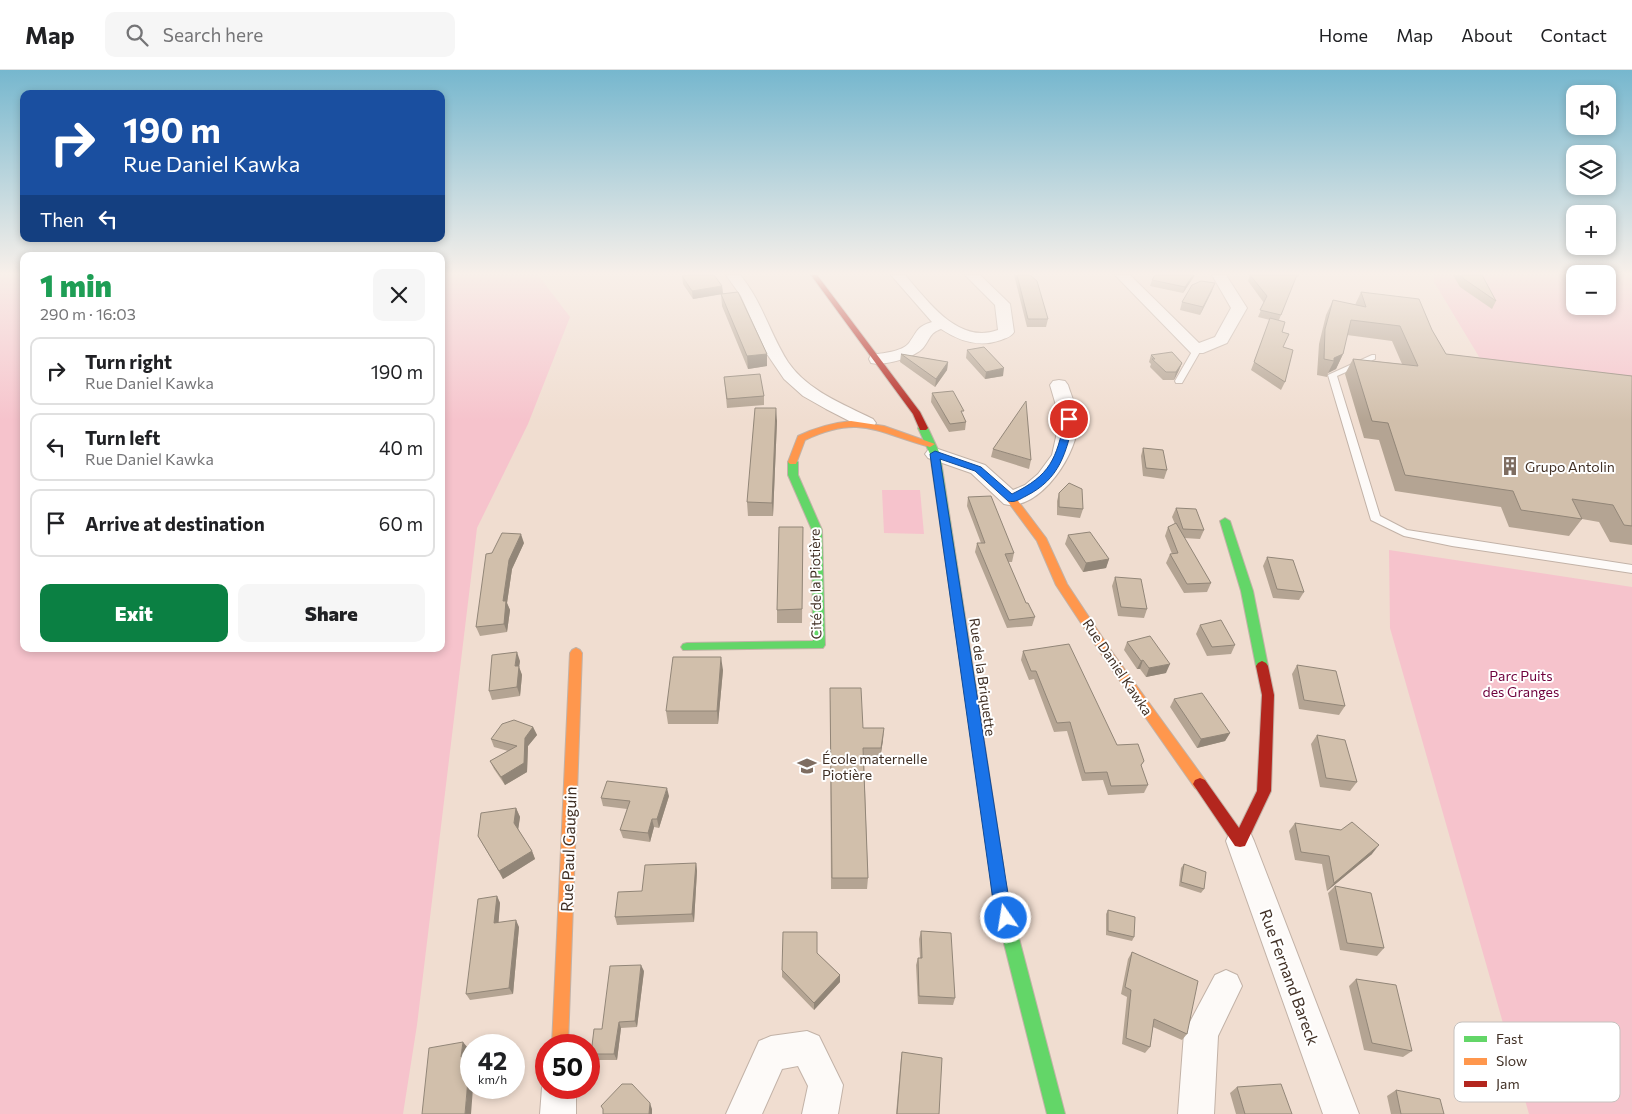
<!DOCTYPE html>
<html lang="en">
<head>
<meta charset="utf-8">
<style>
	body { margin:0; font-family:Commissioner,sans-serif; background:#f6f6f6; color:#202124; height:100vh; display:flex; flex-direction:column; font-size:19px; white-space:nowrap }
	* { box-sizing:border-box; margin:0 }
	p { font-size:16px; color:#757577 }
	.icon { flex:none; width:28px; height:28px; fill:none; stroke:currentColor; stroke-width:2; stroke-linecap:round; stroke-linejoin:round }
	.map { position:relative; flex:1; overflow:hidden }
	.sheet { position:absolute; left:20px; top:182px; width:425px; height:400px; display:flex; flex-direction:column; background:#fff; border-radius:10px; box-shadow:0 2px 8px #0003 }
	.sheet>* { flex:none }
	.top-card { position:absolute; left:20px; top:20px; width:425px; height:152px; border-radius:10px; box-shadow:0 2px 8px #0003; background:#1a4fa0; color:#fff; overflow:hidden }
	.tools { position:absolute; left:1566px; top:15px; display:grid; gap:10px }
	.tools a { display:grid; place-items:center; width:50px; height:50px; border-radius:10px; background:#fff; box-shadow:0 2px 8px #0003; font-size:25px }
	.speed { position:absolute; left:460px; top:964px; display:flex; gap:10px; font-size:25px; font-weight:700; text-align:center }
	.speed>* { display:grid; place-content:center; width:65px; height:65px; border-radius:50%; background:#fff; box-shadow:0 2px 8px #0003; line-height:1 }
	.speed small { font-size:12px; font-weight:400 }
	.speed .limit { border:8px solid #d22; background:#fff; color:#111 }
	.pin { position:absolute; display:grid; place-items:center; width:42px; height:42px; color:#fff; margin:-21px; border:2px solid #fff; border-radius:50%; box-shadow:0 1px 5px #0007 }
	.me { position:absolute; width:55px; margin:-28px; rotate:347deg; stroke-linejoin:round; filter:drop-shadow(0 0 4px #0008) }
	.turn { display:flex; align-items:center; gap:18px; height:105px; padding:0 20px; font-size:22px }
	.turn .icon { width:65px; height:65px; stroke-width:2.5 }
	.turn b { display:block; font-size:35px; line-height:42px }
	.then { display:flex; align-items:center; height:48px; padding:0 20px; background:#0003; gap:10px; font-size:19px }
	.round { display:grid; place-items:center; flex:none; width:52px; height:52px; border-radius:10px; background:#f6f6f6 }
	.head { display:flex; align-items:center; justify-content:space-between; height:85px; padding:0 20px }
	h1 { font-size:30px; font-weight:800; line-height:38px; color:#1e9e55 }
	.cta { display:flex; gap:10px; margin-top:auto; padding:10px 20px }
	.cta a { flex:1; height:58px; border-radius:10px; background:#0b8043; color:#fff; font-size:20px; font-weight:800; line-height:58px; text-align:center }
	.cta a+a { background:#f6f6f6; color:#202124 }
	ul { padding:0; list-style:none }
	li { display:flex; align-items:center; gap:15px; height:68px; margin:0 10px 8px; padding:0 10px; border:2px solid #e0e0e0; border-radius:10px }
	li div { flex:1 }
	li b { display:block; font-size:19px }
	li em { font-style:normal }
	header { display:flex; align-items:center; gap:30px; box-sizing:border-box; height:70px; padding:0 25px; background:#fff; border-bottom:1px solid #e0e0e0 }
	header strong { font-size:24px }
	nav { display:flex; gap:28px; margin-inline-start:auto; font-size:18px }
	.search { width:350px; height:45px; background:#f6f6f6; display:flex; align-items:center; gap:12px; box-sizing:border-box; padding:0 18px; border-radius:10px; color:#757577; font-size:19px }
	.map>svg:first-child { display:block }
</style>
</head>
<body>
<header>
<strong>Map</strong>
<div class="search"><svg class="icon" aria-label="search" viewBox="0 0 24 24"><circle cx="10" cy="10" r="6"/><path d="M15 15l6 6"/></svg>Search here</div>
<nav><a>Home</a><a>Map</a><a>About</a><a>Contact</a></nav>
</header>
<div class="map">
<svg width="1632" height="1044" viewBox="0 0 1632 1044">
	<rect width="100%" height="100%" fill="#f0ddd0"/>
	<path fill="#f6c3cc" d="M0 205H24V579H441V205H538L570 247 528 354 477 458 417 955 403 1044H0Z
		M1434 205H1575V236H1608V205H1632V318L1487 300 1434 212Z
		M882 420H920L924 464 884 463Z
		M1389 480 1632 517V1044H1529L1390 558Z"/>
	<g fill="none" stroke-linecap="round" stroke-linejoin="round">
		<g stroke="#c2b2a7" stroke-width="2">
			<path id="lane" d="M1194 278 1201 280 1182 313H1176L1175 311Z
				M1372 285H1375V289L1337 306 1380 446 1407 460 1632 495V503L1452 476 1404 466 1371 450 1328 305Z"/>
		</g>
		<g stroke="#c2b2a7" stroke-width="2">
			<path id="street" d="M726 205H740C762 231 770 264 788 292 808 321 843 334 873 349L876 353 873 357H861L826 339 803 326 784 309 767 284 741 226Z
				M891 205H905C928 231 958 275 998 260L995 235 965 205H980L1010 234 1014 262C1011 267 1006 268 1001 270 979 278 959 271 941 259 929 263 930 270 923 278 914 288 884 296 871 293L869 289 871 285C882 283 902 282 909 273 918 261 916 257 932 252Z
				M1115 205H1130L1199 273 1215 267 1231 238 1212 205H1226L1247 238 1227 273 1203 283H1191Z
				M1059 310 1065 311 1068 315C1071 325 1077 338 1078 349 1080 381 1040 443 1004 434L971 403 928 388 925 384 928 380 935 378 985 395 1013 420 1025 415 1038 404 1052 385 1060 349 1050 315 1053 311Z
				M1240 758 1250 762 1254 771 1359 1044H1323L1226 771 1230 762Z
				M1226 900 1237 905 1242 916 1218 966 1214 1044H1178L1184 963 1215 905Z
				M807 961 819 966 843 1015 838 1044H802L808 1016 798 996 782 999 762 1044H726L759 971 771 966Z
				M546 1007V1018H576V1044H540L542 1018Z"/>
		</g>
		<g stroke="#c2b2a7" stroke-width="2">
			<path id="fast" d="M923 355 928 358 940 384 977 625 975 628 971 630 967 628 965 625 930 384 918 358Z
				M793 389 798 392V405L822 460 825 575 823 578 683 580 681 577 683 574 687 573 813 571 812 460 788 405V392Z
				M1225 448 1230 451 1253 521 1268 596 1266 599H1258L1256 596 1241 521 1220 451Z
				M997 794 1002 796 1009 830 1065 1044H1047L993 830 990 801 992 796Z"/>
		</g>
		<g stroke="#c2b2a7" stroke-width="2">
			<path id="slow" d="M851 351 884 356 935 374 930 377C877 363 861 344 805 370L796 394H790L788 392 798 366C815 358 832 353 851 351Z
				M1011 426 1015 427 1046 468 1067 514 1112 582 1205 710 1207 714 1205 718 1200 720 1195 718 1104 588 1056 515 1037 471 1006 429Z
				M576 578 580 580 582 583 568 975H552L570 583 572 580Z"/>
		</g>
		<g stroke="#c2b2a7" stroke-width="2">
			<path id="jam" d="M811 205H817L920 342 928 358 926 360H920L913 344Z
				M1262 591 1266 593 1268 596 1274 625 1271 721 1245 776 1240 777 1235 776 1193 714 1195 710 1200 708 1205 710 1239 758 1257 721 1262 625 1256 596 1258 593Z
				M971 620 975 622 977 625 1004 801 1002 806 997 808 992 806 990 801 965 625 967 622Z"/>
		</g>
		<use href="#lane" fill="#fdfaf8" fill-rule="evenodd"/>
		<use href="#street" fill="#fdfaf8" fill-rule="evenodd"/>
		<use href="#fast" fill="#63d668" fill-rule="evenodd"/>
		<use href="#slow" fill="#ff974d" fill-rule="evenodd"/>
		<use href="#jam" fill="#b3261e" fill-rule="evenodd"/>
	</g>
	<path fill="#b4a493" d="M1014 205H1030L1048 249 1046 257H1027Z
		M1195 205 1183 223 1150 216 1152 210Z
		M1250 205H1299L1298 207 1296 206 1279 250 1282 262 1283 277 1285 312 1281 320 1251 300 1270 250 1258 247 1264 233 1248 211Z
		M1453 205H1482L1496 231 1492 239 1460 217Z
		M682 206 722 216 723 224 767 284V296L748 299 722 236 721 224 693 229 683 214Z
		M1212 221 1200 245 1180 240 1182 232Z
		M1361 222 1432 260 1446 284 1632 306V475L1610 472 1599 452 1582 449 1569 466 1509 457 1501 437 1395 421 1379 370 1364 368 1345 304 1353 289 1402 294 1392 271 1347 265 1343 284 1336 299 1328 303 1327 307 1317 305 1319 274 1326 245 1333 230 1355 235Z
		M967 280 1003 306 985 309 966 288Z
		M901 284 948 292 947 300 935 317 900 292Z
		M1151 285 1182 293 1179 300 1174 310H1163L1150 297 1151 294 1149 292Z
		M724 307 764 326V335L727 338Z
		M932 323 963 346 966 352 965 360 949 362 931 332Z
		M777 351 773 446H748L747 432Z
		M1143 378 1167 400 1164 409 1143 406 1141 386Z
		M993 379 1031 390 1029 399 991 387Z
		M1059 423 1083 439 1080 448 1057 445V431Z
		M968 427 1014 483 1012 492H1008L1026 533 1035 547 1032 556 1007 558 975 482 977 473H981L967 436Z
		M1176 438 1204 460 1200 469 1184 468 1211 513 1207 522 1184 523 1166 493 1170 484H1172L1165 466 1168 457 1175 454 1172 447Z
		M803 457 802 553H777V540Z
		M1068 465 1109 489 1106 498 1083 502 1065 474Z
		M524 473 512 499 507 533 510 540 507 562 480 566 476 557 492 483Z
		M1267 487 1304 522 1299 530 1273 528 1263 496Z
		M1115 507 1147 539 1144 548 1118 546 1112 516Z
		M1200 555 1235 575 1231 584 1207 586 1196 564Z
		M1127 572 1166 603 1146 607 1140 599H1137L1124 580Z
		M1023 581 1117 675 1144 691 1141 696 1148 715 1144 723 1108 725 1103 710 1082 711 1067 661 1054 662 1034 609 1029 610 1021 590Z
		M520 591 519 597 522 605 520 626 492 630 489 621Z
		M1297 595 1345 636 1339 645 1299 639 1292 604Z
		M723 600 718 654H668L666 641Z
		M1174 629 1230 663 1225 671 1197 678 1170 637Z
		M830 630 863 658 883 670 880 689 864 690 868 808 867 819H831Z
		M533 657 537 665 528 676 527 702 505 715 494 699 490 691 508 681 494 677 491 669Z
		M1317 665 1357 712 1350 721 1320 717 1311 674Z
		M669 726 659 758 654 757 650 772 623 768 620 760 627 739 603 736 601 728Z
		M516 738 520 747 518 759 532 781 535 789 503 809 478 766Z
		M1295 753 1372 784 1327 821 1322 794 1295 790 1289 761Z
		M696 793 697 801 694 852 617 855 615 847 642 821Z
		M1184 794 1204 819 1201 823 1179 816 1181 798Z
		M1335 816 1384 878 1377 886 1340 880 1328 823Z
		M497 826 500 833 498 853 519 857 513 924 470 930 466 924Z
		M1108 840 1134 867 1132 871 1106 865V844Z
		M921 861 955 928 953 935 918 934 916 895 918 888H920L919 869Z
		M1132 882 1187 964 1182 970 1153 957 1150 977 1145 983 1122 974 1127 927 1121 924 1128 889Z
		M817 883 840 905V912L814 940 782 907V900Z
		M644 901 637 957 621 958 617 990H594L591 984Z
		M1356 909 1412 981 1403 987 1364 980 1349 916Z
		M902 982 939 1044H896L901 988Z
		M1237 1017 1292 1044H1236L1230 1023Z
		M1396 1020 1444 1044H1391L1387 1026Z"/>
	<path fill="#928678" d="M1193 205H1195L1183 223 1185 217Z
		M1215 213 1212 221 1200 245 1203 237Z
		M722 216 723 224 693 229 692 221Z
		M767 284V296L748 299 747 286Z
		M1343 284 1336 299 1328 303 1334 291V288Z
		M948 292 947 300 935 317 936 309Z
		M1182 293 1179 300 1174 310 1176 302Z
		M1004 298 1003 306 985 309 986 302Z
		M776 338 777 351 773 446 772 433Z
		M521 464 524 473 512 499 507 533 510 540 507 562 504 554 503 531 509 490Z
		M1109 489 1106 498 1083 502 1086 493Z
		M517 582 520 591 519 597 522 605 520 626 517 617 515 596Z
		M721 587 723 600 718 654 717 641Z
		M1143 590 1140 599H1137L1141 591Z
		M1170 594 1166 603 1146 607 1149 598Z
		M533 657 537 665 528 676 527 702 505 715 501 707 525 668Z
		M884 658 883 670 880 689 881 678Z
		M1230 663 1225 671 1197 678 1201 669Z
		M667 718 669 726 659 758 657 749Z
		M516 738 520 747 518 761 514 753Z
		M652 749 654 757 650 772 648 763Z
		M1379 775 1372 784 1327 821 1334 813Z
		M532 781 535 789 503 809 499 801Z
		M696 793 697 801 694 852 692 844Z
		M497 826 500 833 498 860 494 853Z
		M516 850 519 857 513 924 509 918Z
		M641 895 644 901 637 957 635 951Z
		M840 905V912L814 940V933Z
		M619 952 621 958 617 990 614 984Z
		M463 972 468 978 466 993 461 987Z
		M470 986 471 987V1018H473L471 1044H465Z
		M650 1033 652 1039V1044H649Z"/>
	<path fill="#d1bfab" stroke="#928678" d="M692 205H714L722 216 692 221 682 206Z
		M1017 205H1030L1037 211 1048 249H1028Z
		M1155 205H1193L1185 217 1152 210Z
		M1250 205H1297L1281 245 1260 240 1267 226Z
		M1461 205H1482L1496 231 1464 209Z
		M1201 211 1215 213 1203 237 1182 232 1192 215Z
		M738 222 767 284 747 286 721 224Z
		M1361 222 1419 229 1432 260 1446 284 1632 306V456L1624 455 1613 435 1572 429 1582 449 1521 440 1513 421 1405 405 1388 353 1372 351 1353 289 1418 296 1400 256 1351 250 1343 284 1334 288V291L1324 289 1325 259 1333 230 1366 237Z
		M1270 248 1285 252 1282 262 1289 264 1283 277 1293 280 1285 312 1254 292Z
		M984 277 1004 298 986 302 967 280Z
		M1172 282 1182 293 1176 302H1166L1152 289H1155L1151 285Z
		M901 284 948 292 936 309Z
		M760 304 764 326 727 329 724 307Z
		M953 321 964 341H961L966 352 950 354 932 323Z
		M1026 331 1031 390 993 379Z
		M755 338H776L772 433 747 432Z
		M1143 378 1163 380 1167 400 1146 398Z
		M1069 413 1082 419 1083 439 1059 437V423Z
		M991 426 1014 483 1005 484 1026 533H1028L1035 547 1009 550 977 473H985L968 427Z
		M1176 438 1196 439 1204 460 1183 459Z
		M1176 453 1211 513 1187 514 1170 484 1178 483 1168 457Z
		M779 457H803L802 539 777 540Z
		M1090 462 1109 489 1086 493 1068 465Z
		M502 463 521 464 509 490 503 531H506L504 554 476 557 486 484 492 483Z
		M1267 487 1293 490 1304 522 1277 519Z
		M1115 507 1141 509 1147 539 1121 537Z
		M1221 550 1235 575 1212 577 1200 555Z
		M1150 566 1170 594 1149 598 1143 590 1141 591 1127 572Z
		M1069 574 1117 675 1138 674 1144 691 1141 695 1148 715 1111 716 1107 702 1085 703 1070 652 1057 653 1036 601H1031L1023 581Z
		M517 582 515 596H519L517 617 489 621 492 585Z
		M673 587H721L717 641H666Z
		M1297 595 1336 601 1345 636 1304 630Z
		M830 618H861L863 658H884L881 678H863L868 808H832Z
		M1202 623 1230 663 1201 669 1174 629Z
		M514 650 533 657 525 668 524 693 501 707 490 691 517 676 491 669 502 654Z
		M1317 665 1345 670 1357 712 1326 708Z
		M607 711 667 718 657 749H652L648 763 620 760 630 731 601 728Z
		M516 738 514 753 532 781 499 801 478 766 481 743Z
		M1352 752 1379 775 1334 813 1329 786 1301 782 1295 753 1341 760Z
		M696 793 692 844 615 847 618 822 642 821 645 795Z
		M1184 794 1206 802 1204 819 1181 812Z
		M1335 816 1371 823 1384 878 1347 873Z
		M497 826 494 853 516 850 509 918 466 924 478 829Z
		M1108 840 1135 847 1134 867 1108 861Z
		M921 861 951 863 955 928 919 926 918 888H922Z
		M783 862H817V883L840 905 814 933 782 900Z
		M1132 882 1198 911 1187 964 1154 949 1150 977 1126 968 1131 920 1125 917Z
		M641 895 635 951 619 952 614 984H591L594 959H602L610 896Z
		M1356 909 1396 915 1412 981 1372 973Z
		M463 972 461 987 470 986 465 1044H422L429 978Z
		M902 982 942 988 939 1044H897Z
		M622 1014H632L650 1033 649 1044H603V1039L601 1036Z
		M1281 1014 1292 1044H1245L1237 1017Z
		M1396 1020 1440 1029 1444 1044H1401Z"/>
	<linearGradient id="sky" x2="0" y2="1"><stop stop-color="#76b7ce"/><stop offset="0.58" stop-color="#f8f0ea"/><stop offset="1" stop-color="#f8f0ea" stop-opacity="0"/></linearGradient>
	<rect width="1632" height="351" fill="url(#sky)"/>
	<path fill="#1a73e8" stroke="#114b97" d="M1069 346 1074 349C1066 383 1060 409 1026 426 1020 429 1015 433 1008 431L975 401 940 389 1009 830 1013 848 1011 853 1006 856 1000 853 993 830 930 384 935 381 981 397 1012 424C1051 405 1056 389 1065 349Z"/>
	<defs>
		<g id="building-bare" transform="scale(1.5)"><path d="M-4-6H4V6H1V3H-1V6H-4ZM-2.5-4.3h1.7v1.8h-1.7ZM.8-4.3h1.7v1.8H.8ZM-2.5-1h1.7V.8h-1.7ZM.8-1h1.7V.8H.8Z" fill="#7e6d61" stroke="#fff" stroke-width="2.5" paint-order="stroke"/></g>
		<g id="school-bare" transform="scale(1.5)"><path d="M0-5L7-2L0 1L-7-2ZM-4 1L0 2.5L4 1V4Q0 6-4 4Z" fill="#7e6d61" stroke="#fff" stroke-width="2.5" paint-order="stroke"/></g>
	</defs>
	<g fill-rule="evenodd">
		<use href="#building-bare" x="1510" y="396"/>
		<use href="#school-bare" x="807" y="696"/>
	</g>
	<g text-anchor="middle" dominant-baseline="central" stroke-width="4" stroke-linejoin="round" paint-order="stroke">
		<g font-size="14" fill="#413025" stroke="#fff" text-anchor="start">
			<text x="1525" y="396">Grupo Antolin</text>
			<text x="822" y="688">École maternelle<tspan x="822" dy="16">Piotière</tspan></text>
		</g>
		<g font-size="14" fill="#413025" stroke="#fff">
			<text transform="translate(815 514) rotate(-91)">Cité de la Piotière</text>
			<text transform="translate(1118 597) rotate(56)">Rue Daniel Kawka</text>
			<text transform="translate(983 607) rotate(82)">Rue de la Briquette</text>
		</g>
		<g font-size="14" fill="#6f023d" stroke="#fff">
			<text x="1521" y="605">Parc Puits<tspan x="1521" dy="16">des Granges</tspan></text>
		</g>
		<g font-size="16" fill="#413025" stroke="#fff">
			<text transform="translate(568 779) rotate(-88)">Rue Paul Gauguin</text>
			<text transform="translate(1290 907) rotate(70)">Rue Fernand Bareck</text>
		</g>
	</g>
	<rect x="1454" y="952" width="166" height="80" rx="8" fill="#fff" stroke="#c6c1be" stroke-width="1"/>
	<rect x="1464" y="966" width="23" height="6" fill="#63d668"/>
	<rect x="1464" y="988" width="23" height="7" fill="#ff974d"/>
	<rect x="1464" y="1011" width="23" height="6" fill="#b3261e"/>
	<g font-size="14" fill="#413025">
		<text x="1496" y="974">Fast</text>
		<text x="1496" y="996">Slow</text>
		<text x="1496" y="1019">Jam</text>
	</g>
</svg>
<div class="tools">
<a><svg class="icon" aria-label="sound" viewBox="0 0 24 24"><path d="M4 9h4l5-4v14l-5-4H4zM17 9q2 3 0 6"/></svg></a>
<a><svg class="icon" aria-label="layers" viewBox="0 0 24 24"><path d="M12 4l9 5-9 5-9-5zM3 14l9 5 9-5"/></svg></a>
<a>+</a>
<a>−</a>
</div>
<div class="speed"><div>42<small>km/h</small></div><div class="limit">50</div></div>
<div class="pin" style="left:1069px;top:349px;background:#d93025"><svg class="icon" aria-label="arrive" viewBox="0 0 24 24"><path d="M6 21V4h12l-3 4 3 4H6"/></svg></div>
<svg class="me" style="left:1006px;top:848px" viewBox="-20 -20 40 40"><circle r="17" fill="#1a73e8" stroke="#fff" stroke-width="3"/><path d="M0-11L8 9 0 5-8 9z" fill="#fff"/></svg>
<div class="top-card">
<div class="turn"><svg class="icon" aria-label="right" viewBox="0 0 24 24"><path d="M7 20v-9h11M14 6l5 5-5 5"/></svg><div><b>190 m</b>Rue Daniel Kawka</div></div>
<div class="then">Then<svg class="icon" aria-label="left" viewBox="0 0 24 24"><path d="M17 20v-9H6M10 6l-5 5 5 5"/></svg></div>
</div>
<section class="sheet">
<div class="head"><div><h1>1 min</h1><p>290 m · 16:03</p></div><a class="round"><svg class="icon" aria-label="close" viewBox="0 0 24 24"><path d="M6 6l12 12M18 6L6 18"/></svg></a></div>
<ul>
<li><svg class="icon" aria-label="right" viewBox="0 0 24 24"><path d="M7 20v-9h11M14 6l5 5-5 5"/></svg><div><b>Turn right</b><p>Rue Daniel Kawka</p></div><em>190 m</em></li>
<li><svg class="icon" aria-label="left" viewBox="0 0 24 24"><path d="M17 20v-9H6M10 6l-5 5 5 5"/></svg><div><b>Turn left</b><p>Rue Daniel Kawka</p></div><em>40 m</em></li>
<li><svg class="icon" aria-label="arrive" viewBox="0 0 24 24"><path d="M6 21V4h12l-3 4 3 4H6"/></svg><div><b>Arrive at destination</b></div><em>60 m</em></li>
</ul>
<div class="cta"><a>Exit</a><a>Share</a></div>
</section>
</div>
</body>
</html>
